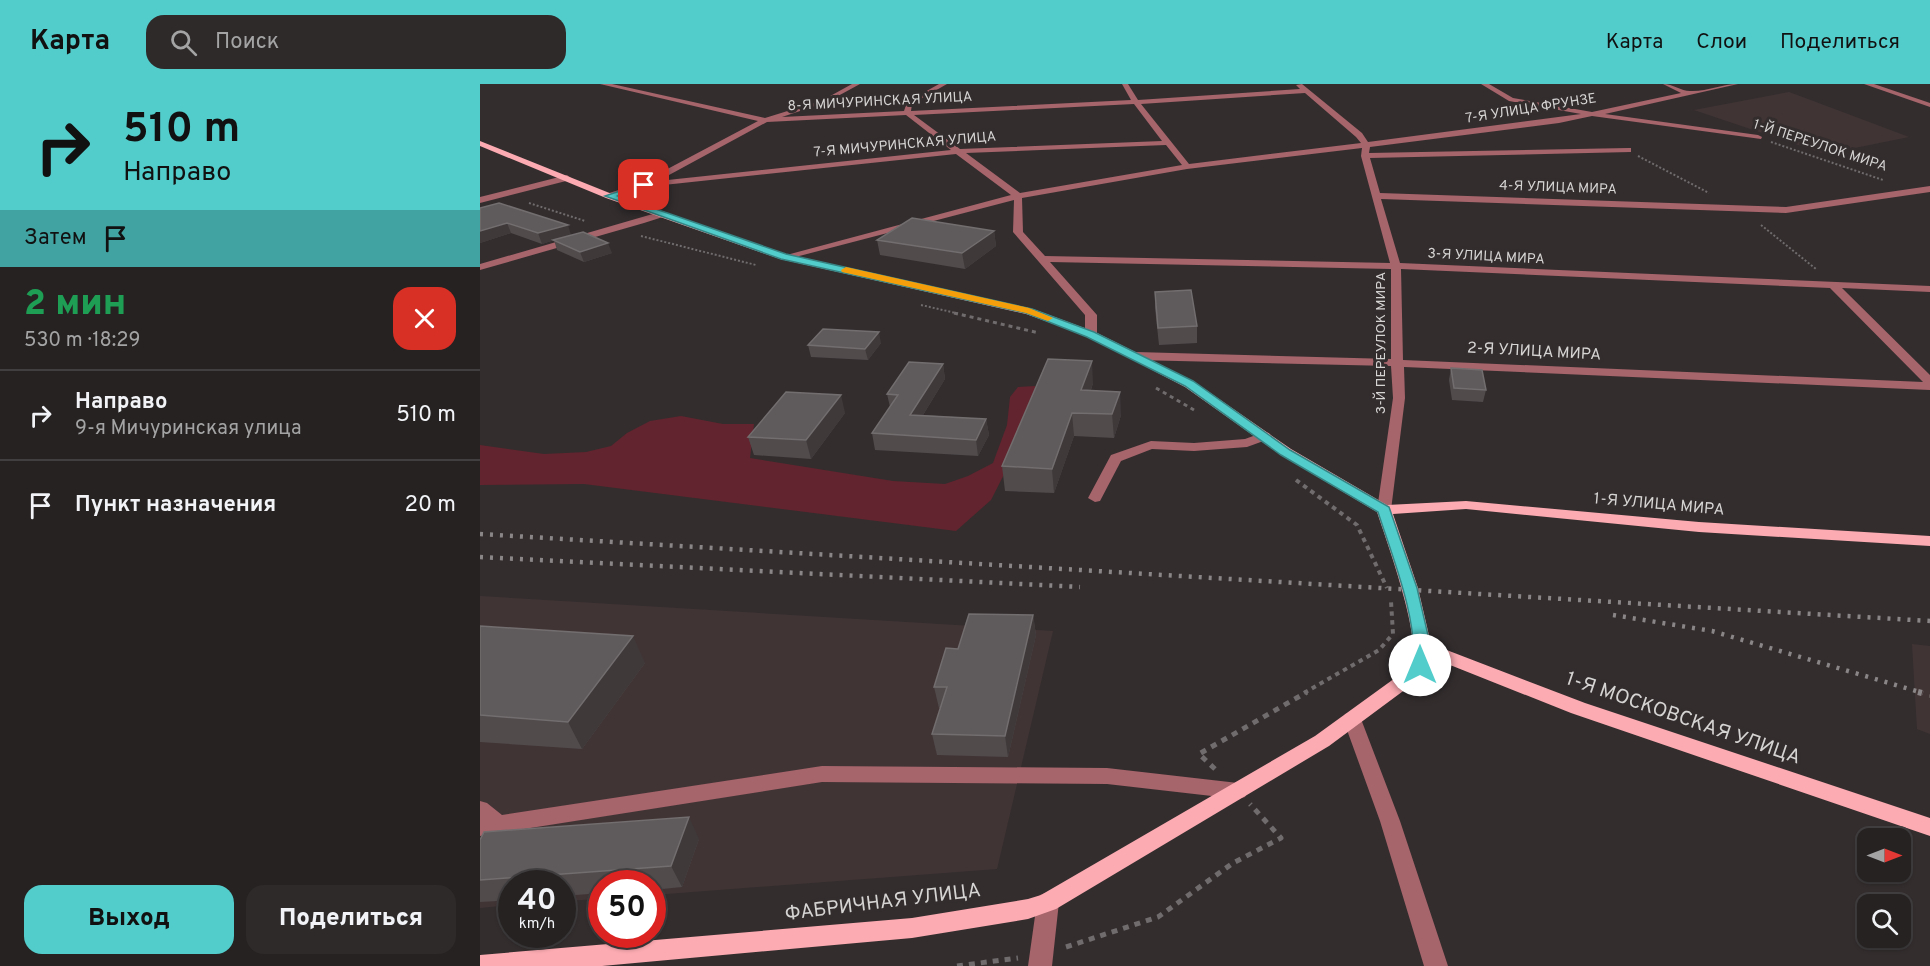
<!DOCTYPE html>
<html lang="ru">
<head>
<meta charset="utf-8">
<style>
	body { margin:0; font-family:Overpass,sans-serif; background:#2e2a2a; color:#f1f3f6; height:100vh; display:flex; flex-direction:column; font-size:22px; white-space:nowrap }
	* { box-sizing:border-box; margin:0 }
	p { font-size:20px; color:#a4a4a5 }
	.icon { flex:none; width:33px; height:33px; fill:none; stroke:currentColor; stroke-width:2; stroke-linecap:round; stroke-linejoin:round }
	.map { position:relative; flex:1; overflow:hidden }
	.panel { display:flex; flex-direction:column; background:#262222; width:480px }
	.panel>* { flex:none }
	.banner { background:#53cdcb; color:#111; overflow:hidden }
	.needle { width:39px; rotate:90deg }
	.tools { position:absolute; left:1377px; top:744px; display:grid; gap:12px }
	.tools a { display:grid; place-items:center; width:54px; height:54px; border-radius:12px; background:#262222; box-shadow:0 2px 4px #0004,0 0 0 2px #423f40; font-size:30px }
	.speed { position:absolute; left:18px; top:786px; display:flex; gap:12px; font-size:30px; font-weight:700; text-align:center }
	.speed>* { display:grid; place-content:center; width:78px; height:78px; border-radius:50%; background:#262222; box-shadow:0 2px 4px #0004,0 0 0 2px #423f40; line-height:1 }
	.speed small { font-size:15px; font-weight:400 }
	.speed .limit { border:9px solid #d22; background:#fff; color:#111 }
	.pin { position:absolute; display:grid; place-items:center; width:51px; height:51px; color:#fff; margin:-26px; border-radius:12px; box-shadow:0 3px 9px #0006 }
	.me { position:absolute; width:66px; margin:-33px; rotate:0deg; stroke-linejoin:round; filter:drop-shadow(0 0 4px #0008) }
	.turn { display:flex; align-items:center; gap:21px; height:126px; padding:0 24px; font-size:27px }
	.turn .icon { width:78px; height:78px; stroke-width:2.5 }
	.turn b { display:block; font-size:42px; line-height:51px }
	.then { display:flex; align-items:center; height:57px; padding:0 24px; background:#0003; gap:12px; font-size:22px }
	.round { display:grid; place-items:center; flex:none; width:63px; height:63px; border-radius:18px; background:#2e2a2a }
	.overview { display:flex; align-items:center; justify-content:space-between; height:102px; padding:0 24px }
	h1 { font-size:36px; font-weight:800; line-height:45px; color:#1e9e55 }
	.cta { display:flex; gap:12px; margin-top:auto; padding:12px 24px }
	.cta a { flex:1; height:69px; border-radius:18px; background:#53cdcb; color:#111; font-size:24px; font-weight:800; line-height:69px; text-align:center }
	.cta a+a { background:#2e2a2a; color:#f1f3f6 }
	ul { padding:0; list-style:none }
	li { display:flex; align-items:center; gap:18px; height:90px; padding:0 24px; border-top:2px solid #423f40 }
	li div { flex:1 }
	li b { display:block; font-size:22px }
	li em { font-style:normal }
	header { display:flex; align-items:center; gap:36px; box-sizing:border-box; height:84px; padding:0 30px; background:#53cdcb; color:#111 }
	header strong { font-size:28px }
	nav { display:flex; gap:33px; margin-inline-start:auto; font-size:21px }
	.search { width:420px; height:54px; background:#2e2a2a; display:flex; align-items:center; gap:15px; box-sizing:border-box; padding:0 21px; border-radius:18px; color:#a4a4a5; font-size:22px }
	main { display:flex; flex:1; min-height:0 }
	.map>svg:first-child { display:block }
</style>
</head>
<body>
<header>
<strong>Карта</strong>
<div class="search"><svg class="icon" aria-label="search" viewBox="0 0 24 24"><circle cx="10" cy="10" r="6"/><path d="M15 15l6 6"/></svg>Поиск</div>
<nav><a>Карта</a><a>Слои</a><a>Поделиться</a></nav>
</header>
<main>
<section class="panel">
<div class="banner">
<div class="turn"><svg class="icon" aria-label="right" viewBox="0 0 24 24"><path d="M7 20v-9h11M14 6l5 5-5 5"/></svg><div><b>510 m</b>Направо</div></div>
<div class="then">Затем<svg class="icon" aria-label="arrive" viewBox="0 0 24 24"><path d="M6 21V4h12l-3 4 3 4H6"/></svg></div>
</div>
<div class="overview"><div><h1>2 мин</h1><p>530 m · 18:29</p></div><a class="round" style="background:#d93025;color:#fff"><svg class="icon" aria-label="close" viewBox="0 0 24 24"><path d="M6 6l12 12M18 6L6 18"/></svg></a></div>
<ul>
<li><svg class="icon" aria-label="right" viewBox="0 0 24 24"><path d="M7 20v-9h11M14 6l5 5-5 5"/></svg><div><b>Направо</b><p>9-я Мичуринская улица</p></div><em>510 m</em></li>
<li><svg class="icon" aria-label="arrive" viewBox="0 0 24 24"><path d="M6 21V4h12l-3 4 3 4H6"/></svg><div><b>Пункт назначения</b></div><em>20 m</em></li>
</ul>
<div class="cta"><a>Выход</a><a>Поделиться</a></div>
</section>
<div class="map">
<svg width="1450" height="882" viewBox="0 0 1450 882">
	<rect width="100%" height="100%" fill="#332d2e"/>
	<path fill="#413435" d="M1309 8 1328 15 1429 53 1345 70 1214 26Z
		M0 512 573 547 517 785 173 811 172 800H122L121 815 83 817 82 800H32L31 821 0 824Z
		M1432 560 1450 562V650L1437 645Z"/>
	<path fill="#62242e" d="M555 302 557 311 552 335 511 416 476 447 104 400 0 401V361L64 370 106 368 131 362 147 349 170 337 201 332 243 340H274L270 374 413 397 465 400 488 392 513 379 527 341 530 313 538 303Z"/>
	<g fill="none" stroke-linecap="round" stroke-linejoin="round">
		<path stroke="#706b6c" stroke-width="2" stroke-dasharray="2 2" stroke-linecap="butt" d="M1291 58 1403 96
			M1158 72 1229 109
			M49 119 105 137
			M1281 141 1336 185
			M161 152 276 181
			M441 221 480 230"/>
		<path stroke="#706b6c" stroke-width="3" stroke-dasharray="4 4" stroke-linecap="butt" d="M474 229 559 249
			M676 304 714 326"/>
		<path stroke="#706b6c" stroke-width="4" stroke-dasharray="4.5 4.5" stroke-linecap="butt" d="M816 396 877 441 907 504
			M824 609 899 566 913 550 911 517"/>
		<path stroke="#706b6c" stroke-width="5" stroke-dasharray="6 6" stroke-linecap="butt" d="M735 685 719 670 827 608
			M586 863 678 833 753 779 801 754 770 720
			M477 882 538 874"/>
		<path fill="#a6646b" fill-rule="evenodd" d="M120 0H132L285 34 343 16 372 0H380L347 18 302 33 424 27 427 18 459 0H467L432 20 431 27 651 16 642 0H648L658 16 820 5 816 1 822 0 882 49 888 58 1101 30 1029 17 1001 0H1009L1033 14 1112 28 1201 9 1183 0C1193 0 1201 7 1210 7 1226 8 1242 0 1258 0L1125 30 1278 51 1282 53 1281 55 1112 32 1079 39 890 63 889 69 1148 64H1151V68L890 74 900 109 1306 123 1450 102V108L1306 129 901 115 920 179 1450 202V208L1362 204 1450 291V306L924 283 925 314 911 426 904 430 897 426 913 314 911 282 656 276 650 272 656 268 911 275V185L570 178 617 231V250L611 253 605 250V231L533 148 534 116 304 176 299 173 531 111 476 70 165 103 129 115 125 112 126 110 161 99 278 37ZM825 9 876 53 881 59 709 80 661 20ZM654 20 682 57 480 65 434 31ZM426 31 471 66 178 97 287 38ZM686 61 702 81 540 109 486 69ZM882 64 881 72 910 179 565 172 543 148 542 114 707 85ZM921 185 1350 204 1443 298 923 276Z
			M1384 0H1394L1450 19V23Z
			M87 91 91 94 90 96 0 119V113Z
			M183 127 188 130 186 132 164 139 0 186V180Z
			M784 348 789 349 791 352 789 355 767 363 714 367 672 365 641 377 620 417 615 418 608 414 631 371 671 357 714 359 765 355Z
			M872 628 879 630 881 635 920 737 968 882H944L900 737 863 635 865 630Z
			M342 682 627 684 758 699 765 701 768 707 765 713 758 715 627 700 342 698 0 752V717L7 719 22 731Z
			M568 808 576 811 579 818 572 882H548L557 818 560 811Z"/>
		<path fill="#fcabb2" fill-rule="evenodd" d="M0 57 132 110 307 171 553 225 615 248 713 297 811 365 907 421 986 417 1219 438 1450 452V462L1219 448 986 425 913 430 938 504 951 560 1105 619 1450 734V752L1091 629 950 573 946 585 934 599 849 662 576 825 548 835 432 854 122 882H0V871L432 834 548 815 561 811 835 652 922 589C924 586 930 583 931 579 943 557 906 455 897 428L801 371 705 303 607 252 546 230 300 175 126 114 0 62Z"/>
		<path stroke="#8a8586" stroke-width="4.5" stroke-dasharray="3 7" stroke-linecap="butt" d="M0 450 1450 537
			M0 473 600 503
			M1133 531 1232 547 1443 609"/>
		<path stroke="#8a8586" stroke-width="6" stroke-dasharray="4 8" stroke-linecap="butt" d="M1438 608 1450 611"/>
	</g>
	<path fill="#514b4c" d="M0 124 91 151 132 169 104 178 77 166 74 156 62 160 31 149 0 159Z
		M514 147 516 162 485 185 400 171 397 156Z
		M675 208 717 242V259L679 261 675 224Z
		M401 259 388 276 331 273 328 261Z
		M463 280 465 295 443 331 506 335 509 351 498 372 395 366 392 349 410 323 407 310Z
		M971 284 1006 306 1003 318 972 316 969 296Z
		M613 299 611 306 641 331 634 354 594 352 574 409 525 407 522 382Z
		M365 329 331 375 274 371 268 353Z
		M553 531 556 551 528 673 457 671 452 650 461 624H459L454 603 478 565Z
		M0 542 165 579 102 665 0 658Z
		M219 755 202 803 172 806V800H122V809L82 812V800H32V816L0 818V756Z"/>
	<path fill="#3f393a" d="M27 139 31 149 0 159V147Z
		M88 141 91 151 62 160 58 149Z
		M514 147 516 162 485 185 482 169Z
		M128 159 132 169 104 178 100 168Z
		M399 248 401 259 388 276 385 265Z
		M612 277 613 299 603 329 601 306Z
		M463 280 465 295 433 347 430 331Z
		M640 308 641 331 634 354 632 330Z
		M361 311 365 329 331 375 326 356Z
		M592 329 594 352 574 409 572 385Z
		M506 335 509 351 498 372 496 356Z
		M553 531 556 551 528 673 525 652Z
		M153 552 165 579 102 665 88 638Z
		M209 733 219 755 202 803 191 782Z"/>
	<path fill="#5f5a5b" stroke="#726d6e" stroke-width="1.5" d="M19 119 88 141 58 149 27 139 0 147V124Z
		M432 134 514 147 482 169 397 156Z
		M103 148 128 159 100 168 73 156Z
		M711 206 717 242 678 244 675 208Z
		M343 245 399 248 385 265 328 261Z
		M568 275 612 277 601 306 640 308 632 330 592 329 572 385 522 382Z
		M429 278 463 280 430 331 506 335 496 356 392 349 418 311 407 310Z
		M971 284 1002 286 1006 306 974 304Z
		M306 308 361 311 326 356 268 353Z
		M489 530 553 531 525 652 452 650 467 603H454L466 564 478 565Z
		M0 542 153 552 88 638 0 631Z
		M209 733 191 782 0 796V756L4 748Z"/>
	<path fill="#53cdcb" stroke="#368584" stroke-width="1.5" d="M161 100 168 101 138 112 306 170 552 225 614 248 713 297 810 366 909 423 937 504 951 564 946 585H934L932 581C940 540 911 469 898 428L801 371 705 302 607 253 546 229 301 175 125 112Z"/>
	<path fill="#f59e0b" d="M366 183 549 224 573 234 568 237 546 229 362 188 361 186Z"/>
	<g text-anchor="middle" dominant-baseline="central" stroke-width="6" stroke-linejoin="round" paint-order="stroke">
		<g font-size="14" fill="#d6d3d3" stroke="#332d2e">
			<text transform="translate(400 18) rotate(-3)">8-Я МИЧУРИНСКАЯ УЛИЦА</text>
			<text transform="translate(1051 25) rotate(-9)">7-Я УЛИЦА ФРУНЗЕ</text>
			<text transform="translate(425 61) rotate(-5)">7-Я МИЧУРИНСКАЯ УЛИЦА</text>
			<text transform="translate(1340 62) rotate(18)">1-Й ПЕРЕУЛОК МИРА</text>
			<text transform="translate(1078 104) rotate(2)">4-Я УЛИЦА МИРА</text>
			<text transform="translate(1006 173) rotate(3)">3-Я УЛИЦА МИРА</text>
			<text transform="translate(901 259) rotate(-90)">3-Й ПЕРЕУЛОК МИРА</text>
		</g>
		<g font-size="16" fill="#d6d3d3" stroke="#332d2e">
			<text transform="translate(1054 268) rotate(3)">2-Я УЛИЦА МИРА</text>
			<text transform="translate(1179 421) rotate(5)">1-Я УЛИЦА МИРА</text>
		</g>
		<g font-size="20" fill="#d6d3d3" stroke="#332d2e">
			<text transform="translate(1203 635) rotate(19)">1-Я МОСКОВСКАЯ УЛИЦА</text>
			<text transform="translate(403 819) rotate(-7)">ФАБРИЧНАЯ УЛИЦА</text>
		</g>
	</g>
</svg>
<div class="tools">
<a><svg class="needle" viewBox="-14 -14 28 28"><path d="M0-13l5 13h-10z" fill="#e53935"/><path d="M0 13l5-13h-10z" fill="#a4a4a5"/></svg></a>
<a><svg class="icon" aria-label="search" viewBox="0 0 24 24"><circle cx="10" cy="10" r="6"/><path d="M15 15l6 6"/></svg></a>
</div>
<div class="speed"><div>40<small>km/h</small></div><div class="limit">50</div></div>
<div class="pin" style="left:164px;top:101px;background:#d93025"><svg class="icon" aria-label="arrive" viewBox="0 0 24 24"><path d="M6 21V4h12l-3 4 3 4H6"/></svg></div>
<svg class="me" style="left:940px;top:581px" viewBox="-20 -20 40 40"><circle r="19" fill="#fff"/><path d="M0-13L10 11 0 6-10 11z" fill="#53cdcb"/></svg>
</div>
</main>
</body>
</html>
